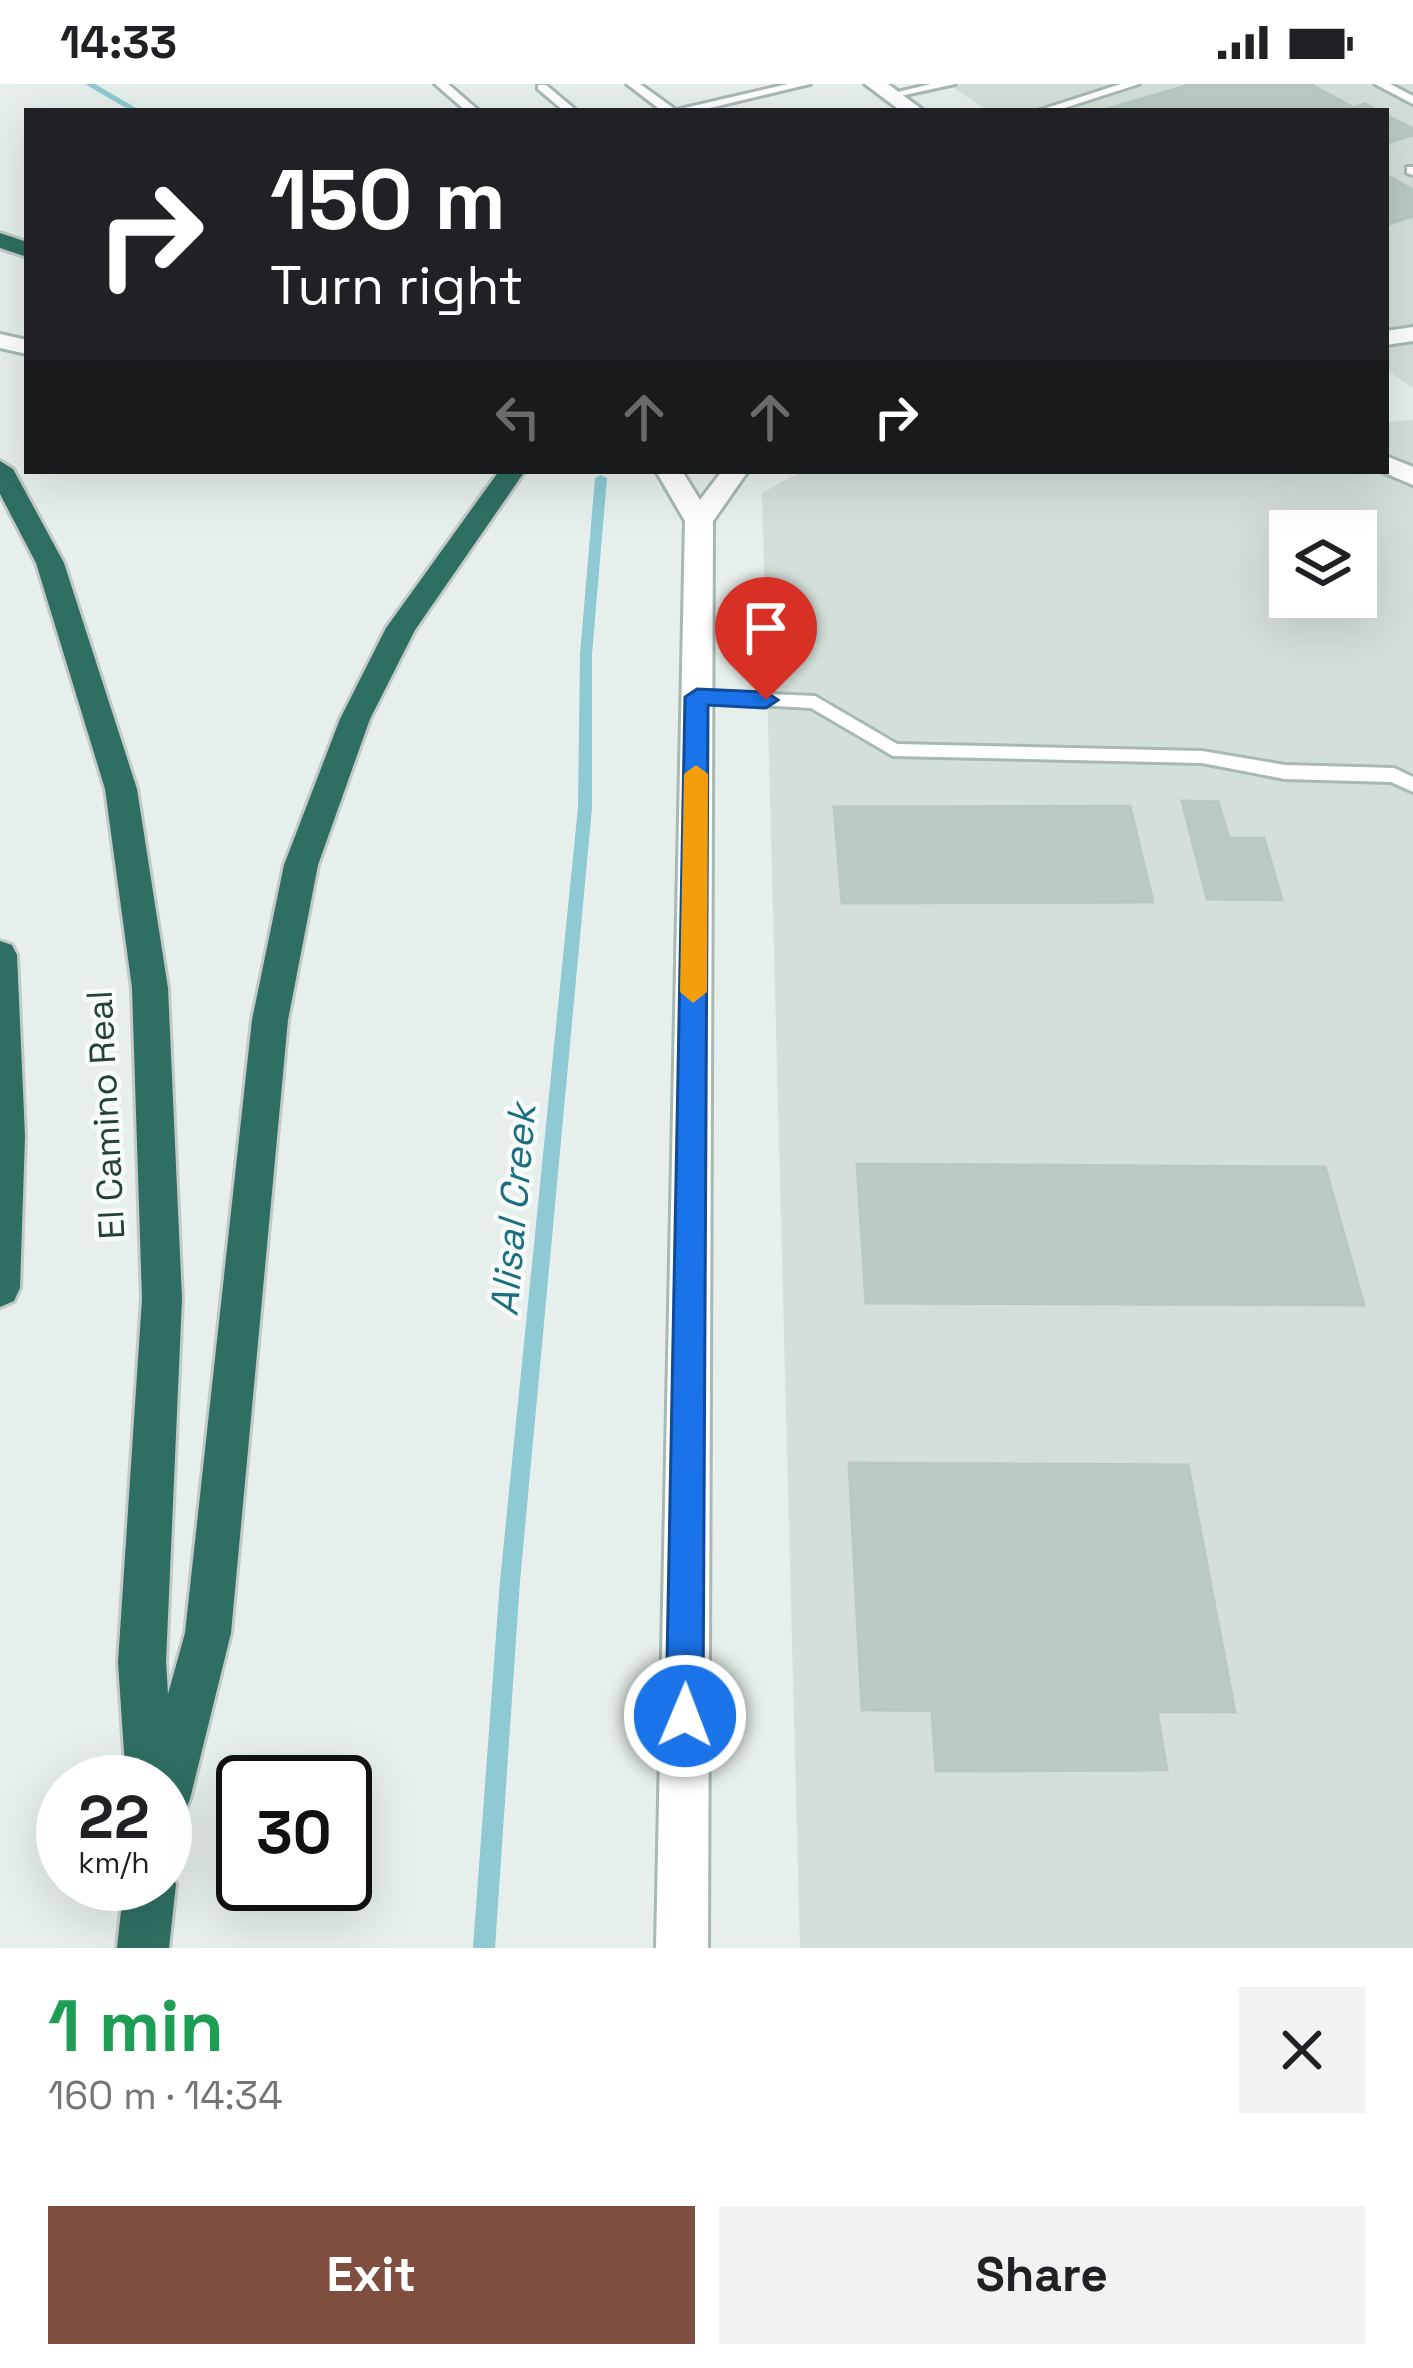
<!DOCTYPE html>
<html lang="en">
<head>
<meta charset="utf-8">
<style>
	body { margin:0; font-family:"Space Grotesk",sans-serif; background:#f2f2f2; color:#202124; height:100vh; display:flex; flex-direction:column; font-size:45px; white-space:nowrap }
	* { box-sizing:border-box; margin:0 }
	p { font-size:39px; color:#757577 }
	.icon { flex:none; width:66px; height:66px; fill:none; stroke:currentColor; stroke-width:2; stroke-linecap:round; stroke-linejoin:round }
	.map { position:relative; height:1864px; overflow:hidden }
	.sheet { display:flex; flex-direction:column; background:#fff; flex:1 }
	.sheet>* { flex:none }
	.top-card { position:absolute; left:24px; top:24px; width:1365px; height:366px; border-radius:0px; box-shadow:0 12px 48px #0002; background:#202124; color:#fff; overflow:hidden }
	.fabs { position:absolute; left:1269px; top:426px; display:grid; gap:24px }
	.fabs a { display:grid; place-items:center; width:108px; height:108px; border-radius:0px; background:#fff; box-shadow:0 12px 48px #0002; font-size:60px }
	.speed { position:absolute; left:36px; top:1671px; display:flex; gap:24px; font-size:60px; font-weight:700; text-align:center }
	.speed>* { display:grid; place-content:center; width:156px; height:156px; border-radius:50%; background:#fff; box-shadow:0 12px 48px #0002; line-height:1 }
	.speed small { font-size:30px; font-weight:400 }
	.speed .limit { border:6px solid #111; border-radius:18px; background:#fff; color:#111 }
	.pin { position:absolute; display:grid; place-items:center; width:102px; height:102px; color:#fff; margin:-123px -51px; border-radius:50% 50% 50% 0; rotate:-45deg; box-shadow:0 0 12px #0007 }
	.pin .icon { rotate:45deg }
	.me { position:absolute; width:132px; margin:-66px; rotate:1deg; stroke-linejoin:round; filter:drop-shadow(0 0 9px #0008) }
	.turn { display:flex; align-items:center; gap:42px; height:252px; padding:0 48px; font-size:54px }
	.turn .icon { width:156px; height:156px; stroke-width:2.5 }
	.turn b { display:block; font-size:84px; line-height:102px }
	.lanes { display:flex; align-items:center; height:114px; padding:0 48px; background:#0003; justify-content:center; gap:60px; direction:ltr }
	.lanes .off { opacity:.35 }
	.round { display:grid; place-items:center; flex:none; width:126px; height:126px; border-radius:0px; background:#f2f2f2 }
	.overview { display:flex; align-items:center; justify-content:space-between; height:204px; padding:0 48px }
	h1 { font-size:72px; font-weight:700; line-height:90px; color:#1e9e55 }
	.button { display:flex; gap:24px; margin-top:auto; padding:24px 48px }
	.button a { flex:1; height:138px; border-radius:0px; background:#7f4e3f; color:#fff; font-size:48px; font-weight:700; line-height:138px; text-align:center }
	.button a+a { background:#f2f2f2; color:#202124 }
	.status { display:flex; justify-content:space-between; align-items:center; height:84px; padding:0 60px; background:#fff; direction:ltr }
	.status svg { height:33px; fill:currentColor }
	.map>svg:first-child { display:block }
</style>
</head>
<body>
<div class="status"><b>14:33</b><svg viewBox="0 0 49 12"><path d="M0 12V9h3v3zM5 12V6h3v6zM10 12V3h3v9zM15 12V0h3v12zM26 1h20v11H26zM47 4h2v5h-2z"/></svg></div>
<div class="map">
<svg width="1413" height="1864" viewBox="0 0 1413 1864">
	<rect width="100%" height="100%" fill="#e6efeb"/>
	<path fill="#d4dfda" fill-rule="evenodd" d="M948 0H1413V304L1386 286V27H989Z
		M1413 336V1864H800L762 409 802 387H1386V338ZM1290 447H1356V513H1290Z"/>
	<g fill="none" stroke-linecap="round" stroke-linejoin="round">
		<path fill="#8ec9d4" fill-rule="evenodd" d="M85 0H95L141 27H131Z
			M601 391 607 394 592 570V724L520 1497 495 1864H473L500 1497 578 724 580 570 595 394Z"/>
	</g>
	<path fill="#bbcac4" stroke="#b8c9c2" stroke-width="3" d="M1192 0H1310L1354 24 1365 20 1378 27H1101Z
		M1386 31 1413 45V51L1386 59Z
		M1386 91 1413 106V132L1386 141Z
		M1182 717 1218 718 1229 754H1264L1282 816 1207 815Z
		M1130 722 1153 818 842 819 834 723Z
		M857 1080 1325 1083 1364 1221 866 1219Z
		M849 1379 1188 1381 1235 1628 862 1626Z
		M932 1628H1157L1167 1686 936 1687Z"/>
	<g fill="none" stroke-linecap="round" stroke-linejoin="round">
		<g stroke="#a8b8b2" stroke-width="6">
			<path id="service" d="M435 0H448L479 27H466Z
				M627 0H640L676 26 788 0H810L697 27H662Z
				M931 0H955L891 14 885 11Z
				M1121 0H1139L1055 27H1037Z
				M1375 0H1390L1413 12V20Z
				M538 1H546L577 27H564L538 5Z
				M1407 83H1413V91L1407 89Z
				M697 607 815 612 897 660 1202 667 1285 681 1394 684 1413 693V708L1391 698 1285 695 1202 679 893 672 811 624 691 617 688 613Z"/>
		</g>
		<g stroke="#a8b8b2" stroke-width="6">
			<path id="minor" d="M656 387H682L700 416 722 387H748L713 437 708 1864H656L685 437Z"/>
		</g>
		<g stroke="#a8b8b2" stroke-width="6">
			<path id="tertiary" d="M865 0H888L924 27H901Z
				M1386 372 1413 383V401L1380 387H1386Z"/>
		</g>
		<g stroke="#a4bbb3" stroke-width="6">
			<path id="secondary" d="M1413 243V257L1386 261V247Z
				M0 250 27 256V270L0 264Z"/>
		</g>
		<g stroke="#c2cac8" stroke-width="6">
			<path id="motorway" d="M0 149 27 158V173L0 164Z
				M0 377 13 385 64 479 137 705 168 904 182 1215 166 1578 168 1610 185 1549 252 936 284 781 340 635 386 544 499 387H525L415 546 370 635 318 781 288 936 231 1549 190 1715 183 1733 165 1740V1698H126L118 1578 142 1215 132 904 105 705 36 479 0 410Z
				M0 857 12 861 17 871 25 1052 20 1204 14 1217 0 1223Z
				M165 1781 176 1800 169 1864H117L124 1800H165Z"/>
		</g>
		<use href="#service" fill="#fff" fill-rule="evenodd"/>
		<use href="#minor" fill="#fff" fill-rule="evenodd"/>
		<use href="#tertiary" fill="#fff" fill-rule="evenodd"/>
		<use href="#secondary" fill="#fff" fill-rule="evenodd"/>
		<use href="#motorway" fill="#2f6f62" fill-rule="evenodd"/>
	</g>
	<path fill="#1a73e8" stroke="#114b97" stroke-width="3" d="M697 605 766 608 778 616 766 624 708 621 703 1632 698 1645 685 1651 672 1645 666 1632 685 613Z"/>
	<path fill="#f59e0b" d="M696 681 708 690 707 908 693 919 680 908 684 690Z"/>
	<g text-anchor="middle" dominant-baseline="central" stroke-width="9" stroke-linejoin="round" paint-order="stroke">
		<g font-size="36" fill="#24423a" stroke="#f7fbf9">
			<text transform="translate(106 1031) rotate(-93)">El Camino Real</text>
		</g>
		<g font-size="39" font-style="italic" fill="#1c6f80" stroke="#f7fbf9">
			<text transform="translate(513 1126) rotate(-85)">Alisal Creek</text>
		</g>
	</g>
</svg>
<div class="fabs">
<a><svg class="icon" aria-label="layers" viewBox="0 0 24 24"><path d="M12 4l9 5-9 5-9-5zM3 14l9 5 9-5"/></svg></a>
</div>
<div class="speed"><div>22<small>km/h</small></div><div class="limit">30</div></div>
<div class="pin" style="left:766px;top:616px;background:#d93025"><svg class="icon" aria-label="arrive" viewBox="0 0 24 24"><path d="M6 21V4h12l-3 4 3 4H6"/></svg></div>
<svg class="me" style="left:685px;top:1632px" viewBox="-20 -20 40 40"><circle r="17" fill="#1a73e8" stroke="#fff" stroke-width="3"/><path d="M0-11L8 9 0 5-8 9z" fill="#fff"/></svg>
<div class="top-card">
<div class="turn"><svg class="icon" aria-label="right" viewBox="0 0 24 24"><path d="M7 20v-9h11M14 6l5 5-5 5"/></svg><div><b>150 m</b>Turn right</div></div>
<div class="lanes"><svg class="icon off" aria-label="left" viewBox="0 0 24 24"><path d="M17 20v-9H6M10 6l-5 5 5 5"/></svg><svg class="icon off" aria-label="ahead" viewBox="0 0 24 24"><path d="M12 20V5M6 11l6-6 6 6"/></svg><svg class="icon off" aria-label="ahead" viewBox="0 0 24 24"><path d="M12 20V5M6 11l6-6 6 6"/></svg><svg class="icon" aria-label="right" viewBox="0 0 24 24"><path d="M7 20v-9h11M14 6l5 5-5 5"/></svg></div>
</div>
</div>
<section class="sheet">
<div class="overview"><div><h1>1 min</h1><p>160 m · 14:34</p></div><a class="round"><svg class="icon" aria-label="close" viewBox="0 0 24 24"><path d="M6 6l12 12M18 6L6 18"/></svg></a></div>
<div class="button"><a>Exit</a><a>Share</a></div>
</section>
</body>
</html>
